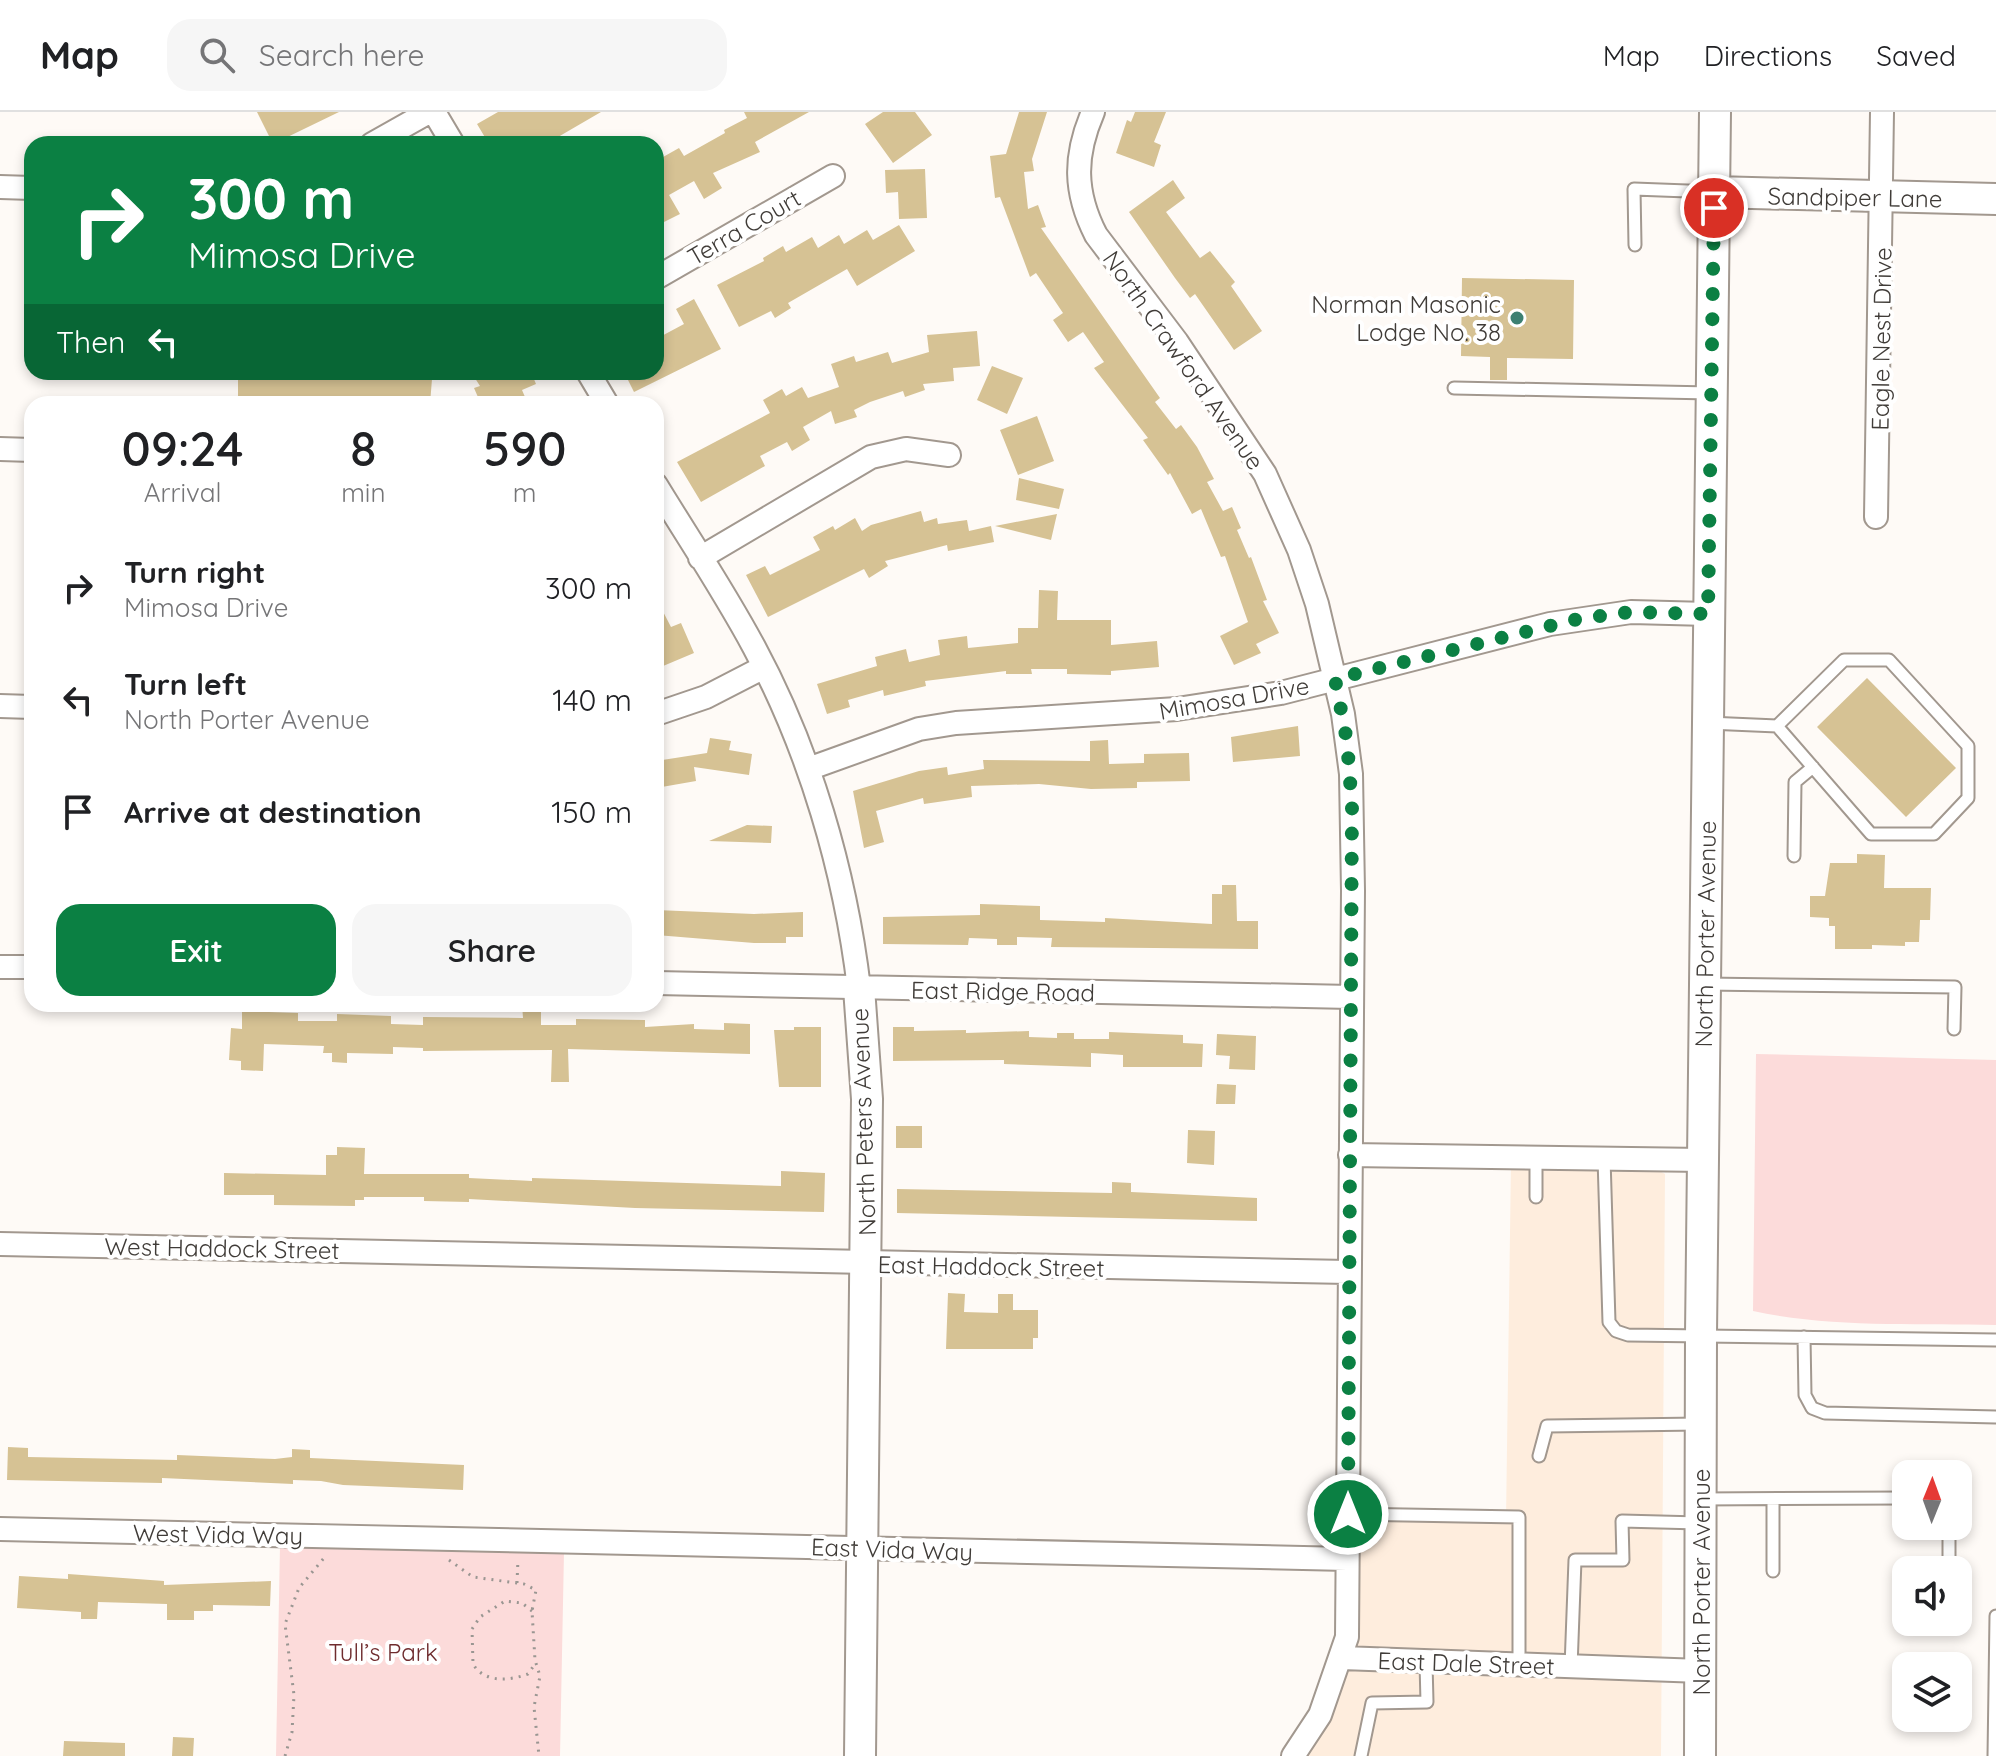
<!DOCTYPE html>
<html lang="en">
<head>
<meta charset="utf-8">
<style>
	body { margin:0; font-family:Quicksand,sans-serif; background:#f6f6f6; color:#202124; height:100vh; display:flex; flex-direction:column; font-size:30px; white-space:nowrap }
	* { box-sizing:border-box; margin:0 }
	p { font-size:26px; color:#757577 }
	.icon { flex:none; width:44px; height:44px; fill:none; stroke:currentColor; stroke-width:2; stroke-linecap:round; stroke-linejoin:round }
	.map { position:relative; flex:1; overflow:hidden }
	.side { position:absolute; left:24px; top:284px; width:640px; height:616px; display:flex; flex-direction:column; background:#fff; border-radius:24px; box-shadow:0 4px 12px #0003 }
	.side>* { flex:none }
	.top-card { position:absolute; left:24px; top:24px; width:640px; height:244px; border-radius:24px; box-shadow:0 4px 12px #0003; background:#0b8043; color:#fff; overflow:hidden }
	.needle { width:52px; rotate:1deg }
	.fabs { position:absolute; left:1892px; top:1348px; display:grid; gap:16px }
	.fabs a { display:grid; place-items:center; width:80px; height:80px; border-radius:16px; background:#fff; box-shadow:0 4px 12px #0003; font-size:40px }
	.pin { position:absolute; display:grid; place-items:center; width:68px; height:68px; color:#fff; margin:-34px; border:4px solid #fff; border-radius:50%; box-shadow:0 2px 8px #0007 }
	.me { position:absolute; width:88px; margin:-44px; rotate:0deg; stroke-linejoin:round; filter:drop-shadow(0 0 6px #0008) }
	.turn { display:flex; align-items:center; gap:28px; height:168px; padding:0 32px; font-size:36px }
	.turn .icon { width:104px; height:104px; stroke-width:2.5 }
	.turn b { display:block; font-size:56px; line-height:68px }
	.then { display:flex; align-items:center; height:76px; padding:0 32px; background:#0003; gap:16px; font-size:30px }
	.eta { display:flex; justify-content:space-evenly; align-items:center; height:136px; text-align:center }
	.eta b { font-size:48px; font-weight:600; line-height:56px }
	.button { display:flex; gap:16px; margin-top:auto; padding:16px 32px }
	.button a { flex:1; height:92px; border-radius:24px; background:#0b8043; color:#fff; font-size:32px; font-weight:600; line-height:92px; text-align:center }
	.button a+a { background:#f6f6f6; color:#202124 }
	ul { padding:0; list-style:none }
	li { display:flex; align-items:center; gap:24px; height:112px; padding:0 32px }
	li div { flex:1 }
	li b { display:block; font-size:30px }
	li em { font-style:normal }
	header { display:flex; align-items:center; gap:48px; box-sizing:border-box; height:112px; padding:0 40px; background:#fff; border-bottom:2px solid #e0e0e0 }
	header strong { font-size:38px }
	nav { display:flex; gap:44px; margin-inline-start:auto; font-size:28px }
	.search { width:560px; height:72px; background:#f6f6f6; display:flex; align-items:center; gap:20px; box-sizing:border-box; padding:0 28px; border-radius:24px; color:#757577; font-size:30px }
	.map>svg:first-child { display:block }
</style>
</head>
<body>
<header>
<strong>Map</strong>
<div class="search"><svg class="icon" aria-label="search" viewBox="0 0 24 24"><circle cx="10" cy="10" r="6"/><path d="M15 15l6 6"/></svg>Search here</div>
<nav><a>Map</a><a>Directions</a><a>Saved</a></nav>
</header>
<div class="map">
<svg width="1996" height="1644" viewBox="0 0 1996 1644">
	<rect width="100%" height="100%" fill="#fefaf6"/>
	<path fill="#feeddd" d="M1511 1050 1658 1058 1665 1062 1661 1644H1296L1342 1568 1351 1407 1506 1408Z"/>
	<path fill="#fcdbda" d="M1756 942 1996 948V1213C1916 1211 1832 1216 1753 1199Z
		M280 1434 564 1440 560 1644H276Z"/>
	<path fill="#d6c294" d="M257 0H339L273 32Z
		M498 0H601L546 32H489L477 12Z
		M744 0H809L755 30 760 40 713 61 722 76 704 87 694 69 669 83 680 102 660 112 656 105V49L679 36 684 44 725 21 724 18 747 6Z
		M883 0H915L932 23 893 51 865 12Z
		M1019 0H1047L1032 47 1034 59 1024 60 1028 97 1038 93 1046 115 1041 116 1160 286 1155 290 1176 317 1181 313 1197 335 1214 367 1207 370 1223 399 1232 395 1241 416 1237 418 1249 446 1251 445 1267 488 1263 489 1279 521 1256 532 1261 541 1234 553 1220 524 1248 510 1225 444 1221 445 1201 397 1192 402 1170 361 1168 363 1143 328 1148 326 1094 256 1104 250 1083 220 1068 230 1053 208 1063 201 1036 161 1030 165 1000 85 995 86 990 44 1006 42Z
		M1135 0H1166L1154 30 1161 33 1154 55 1116 41 1127 8 1131 10Z
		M925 57 927 106 899 107 898 80 886 81 885 58Z
		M1173 68 1185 86 1166 100 1200 146 1210 139 1235 170 1231 174 1262 219 1234 238 1195 182 1190 186 1175 166 1129 100Z
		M899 113 915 139 857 174 847 157 788 191 791 196 775 206 771 199 739 215 717 173 764 149 763 146 783 134 786 140 812 125 818 136 839 123 844 132 867 118 873 128Z
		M1462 166 1574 168 1573 247 1507 246V268H1490V245L1461 244Z
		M694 187 721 237 634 280 624 260H656V227L684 212 676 197Z
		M977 219 980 254 953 256 954 269 923 272 925 278 905 285 903 279 870 290 854 298 857 305 835 312 831 299 803 315 810 328 792 339 787 330 760 344 765 354 701 390 677 350 770 301 763 288 782 277 786 284 802 275 808 286 839 275 831 252 854 244 856 250 888 240 892 251 929 240 927 223Z
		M992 254 1023 266 1007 302 977 288Z
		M263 260H334V263L432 267 430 292H238V263H263Z
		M471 260H531L536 272 522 278 528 292H481L474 276 480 274Z
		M1037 304 1054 349 1018 363 1000 318Z
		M1019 366 1064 377 1059 397 1016 388Z
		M921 399 924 410 937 406 938 412 967 408 969 419 991 414 994 430 948 439 947 433 885 449 888 454 869 466 864 457 768 505 746 463 765 454 770 463 820 438 813 425 833 414 835 418 855 406 862 419 871 413Z
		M1057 402 1051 428 995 414Z
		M1039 478 1058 479 1057 508H1111V533L1157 529 1159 555 1111 559V563L1067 562V557H1031L1032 562H1006V559L925 569 926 574 884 584 883 578 848 588 850 595 827 602 817 572 877 554 875 545 906 537 909 550 940 543 938 528 967 524 968 536 1018 531V516H1038Z
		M656 486 671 515 681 511 694 541 656 557Z
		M1867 566 1956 656 1906 705 1817 615Z
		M1298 614 1300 644 1233 650 1231 625Z
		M710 626 731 629 729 638 752 642 749 663 694 655 696 669 656 676V649L707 641Z
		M1108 628 1109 652 1144 651V642L1189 641 1190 669 1137 670V676L1091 677 1039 672 971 674 972 685 924 692 923 686 876 699 884 730 864 736 853 679 919 659 947 655 948 663 984 657 983 648 1090 649V629Z
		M747 713 772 714 771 731 709 729Z
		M1857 742 1885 743 1884 776H1931L1930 808H1920L1919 830H1905V834L1872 833V837H1835V814H1829V806L1810 805V784H1825L1830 751H1857Z
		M1222 773H1236L1237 809H1258V837L1051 835 1052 826 1017 825V833H997V827L969 826 968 833 883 832V805L980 803V792L1040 794V808L1105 810V806L1212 812V782H1222Z
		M656 798 754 802 803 800V825H786V831H754L656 823Z
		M522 892H541V913H576V907L645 908V915L694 912V917L724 918V911L750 912V942L568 937 569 970H551L552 938 423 939V936L393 935V942L347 941V951L332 950V941H323L324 934 264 932 263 959 241 958V949L229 948 231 916 242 917V899L298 901V909H337V902L391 904V912L423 913V905L523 906Z
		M794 915H821V975H779L774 918H794Z
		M893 915H914V919L966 918V921L1029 919V925L1057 926V921H1074V927H1109V920L1183 923V931L1203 932 1202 955H1123V943L1091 941V955L1004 952V948L893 949Z
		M1217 922 1256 924 1255 958 1229 957 1230 944 1216 943Z
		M1217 972 1236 973 1235 992H1216Z
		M896 1014H922V1036H896Z
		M1188 1018 1215 1019 1214 1053 1187 1051Z
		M337 1035 365 1036 364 1062H469V1066L532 1069V1066L781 1074V1059L825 1061 824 1100 635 1096 469 1087V1090L424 1089V1085H364V1088H355V1094L274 1093V1083H224V1061L326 1063V1043H337Z
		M1112 1070 1131 1071V1080L1257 1086V1109L897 1101V1077L1112 1081Z
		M948 1181 965 1182 964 1200 998 1201V1182H1013V1198H1038V1226H1033V1237H946Z
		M8 1335 28 1336V1345L177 1348V1343L275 1347 292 1345V1337L310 1338V1346L464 1353 463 1378 343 1373 321 1369 293 1368V1372L162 1366V1371L7 1368Z
		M68 1462 164 1469V1473L271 1469 270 1494 213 1493V1499H194V1508H167V1492L98 1490 97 1507H81V1500L17 1496 19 1464 68 1467Z
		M173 1625 194 1626 193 1644H172Z
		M64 1629 125 1631V1644H63Z"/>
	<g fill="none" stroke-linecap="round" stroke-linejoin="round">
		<g stroke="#a2988f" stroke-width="15">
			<path id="lane" d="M1635 133 1634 77 1714 80
				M1454 276 1711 281
				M1708 611 1777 614 1871 722H1934L1968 686V634L1889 548H1844L1777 614
				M1794 744 1795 670 1813 655
				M1705 872 1955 875 1954 917
				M1604 1046 1609 1210 1616 1219 1628 1223 1996 1228
				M1536 1085V1046
				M1804 1225 1805 1283 1812 1296 1825 1301 1996 1305
				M1539 1344 1547 1314 1700 1312
				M1701 1387 1906 1386
				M1773 1388V1459
				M1348 1402 1519 1405V1553
				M1949 1414V1458
				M1571 1555 1575 1448H1623L1622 1409 1699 1411
				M1361 1644 1372 1591 1427 1590 1426 1551
				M1994 1644 1996 1504"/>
		</g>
		<g stroke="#a2988f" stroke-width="26">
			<path id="street" d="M434 0 453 32
				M1093 0C1074 44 1074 80 1096 123L1177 230 1265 362 1299 438 1317 492 1343 602 1351 662 1353 779 1347 1525 1320 1603 1293 1644
				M372 32 429 0
				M0 75 32 76
				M656 166 833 64
				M588 260 607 292
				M0 337 32 338
				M656 373C689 427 724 479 754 535 810 639 845 759 859 876
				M1876 405 1882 0
				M700 446 871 345 906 337 949 343
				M0 594 32 595
				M656 602 706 585 764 555
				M808 657 919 617 956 611 1177 597 1281 581 1550 512 1631 500 1708 502
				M0 855H32
				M656 871 1351 885
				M1350 1043 1703 1048
				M0 1132 1348 1160
				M0 1417 1347 1447
				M1342 1546 1701 1559"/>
		</g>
		<g stroke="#a2988f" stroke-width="34">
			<path id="secondary" d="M1714 80 1996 87
				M859 876 867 987 860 1644
				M1700 1644 1701 1222 1715 0"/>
		</g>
		<path stroke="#9a9692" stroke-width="3" stroke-dasharray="2 6" stroke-linecap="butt" d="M449 1448 473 1465 524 1472 536 1478 532 1499 535 1548 540 1564 534 1595 539 1644
			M517 1471 518 1447
			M532 1499 522 1491 505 1489 480 1505 472 1517 473 1552C484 1571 509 1569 528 1562L535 1552
			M285 1644 292 1620 294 1583 285 1512 299 1476 324 1446"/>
		<use href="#lane" stroke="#fff" stroke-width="11"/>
		<use href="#street" stroke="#fff" stroke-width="22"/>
		<use href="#secondary" stroke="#fff" stroke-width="30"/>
	</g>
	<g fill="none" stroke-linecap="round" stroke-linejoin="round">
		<path stroke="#0b8043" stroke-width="14" stroke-dasharray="0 25.2" d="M1348 1402 1352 695 1347 629 1335 567 1578 507 1631 500 1708 502 1714 96"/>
	</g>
	<circle fill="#3d8072" stroke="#fff" stroke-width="3" cx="1517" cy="206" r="8"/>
	<g text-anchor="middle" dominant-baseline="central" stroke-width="8" stroke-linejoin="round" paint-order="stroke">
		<g font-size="24" fill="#403c38" stroke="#fff">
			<text transform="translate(1855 85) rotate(1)">Sandpiper Lane</text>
			<text transform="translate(744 115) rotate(-30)">Terra Court</text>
			<text transform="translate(1881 227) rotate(-89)">Eagle Nest Drive</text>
			<text transform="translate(1184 248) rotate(55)">North Crawford Avenue</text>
			<text transform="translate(1234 586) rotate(-10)">Mimosa Drive</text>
			<text transform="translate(1705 822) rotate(-89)">North Porter Avenue</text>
			<text transform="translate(1003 879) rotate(1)">East Ridge Road</text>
			<text transform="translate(863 1010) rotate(-92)">North Peters Avenue</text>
			<text transform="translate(222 1136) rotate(1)">West Haddock Street</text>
			<text transform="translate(991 1154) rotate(1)">East Haddock Street</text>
			<text transform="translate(218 1422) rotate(1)">West Vida Way</text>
			<text transform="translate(892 1437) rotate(2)">East Vida Way</text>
			<text transform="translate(1701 1470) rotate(-90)">North Porter Avenue</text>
			<text transform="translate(1466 1551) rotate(2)">East Dale Street</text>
		</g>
		<g font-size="24" fill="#403c38" stroke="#fff" text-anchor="end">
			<text x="1501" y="192">Norman Masonic<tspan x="1501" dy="28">Lodge No. 38</tspan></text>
		</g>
		<g font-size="24" fill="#6f2c2e" stroke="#fff">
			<text x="383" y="1540">Tull’s Park</text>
		</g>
	</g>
</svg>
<div class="fabs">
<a><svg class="needle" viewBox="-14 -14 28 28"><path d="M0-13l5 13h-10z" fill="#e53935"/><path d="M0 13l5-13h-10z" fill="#757577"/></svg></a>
<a><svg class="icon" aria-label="sound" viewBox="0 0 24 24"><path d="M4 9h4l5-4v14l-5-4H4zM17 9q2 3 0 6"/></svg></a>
<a><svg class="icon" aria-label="layers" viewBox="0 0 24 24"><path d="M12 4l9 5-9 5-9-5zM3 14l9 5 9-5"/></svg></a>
</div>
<div class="pin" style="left:1714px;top:96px;background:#d93025"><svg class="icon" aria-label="arrive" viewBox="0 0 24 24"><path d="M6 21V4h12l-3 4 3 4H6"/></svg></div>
<svg class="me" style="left:1348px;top:1402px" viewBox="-20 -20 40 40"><circle r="17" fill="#0b8043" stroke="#fff" stroke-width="3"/><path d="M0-11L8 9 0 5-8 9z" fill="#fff"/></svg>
<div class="top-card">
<div class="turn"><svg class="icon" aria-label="right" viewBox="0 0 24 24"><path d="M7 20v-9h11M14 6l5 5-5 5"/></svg><div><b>300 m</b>Mimosa Drive</div></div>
<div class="then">Then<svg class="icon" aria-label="left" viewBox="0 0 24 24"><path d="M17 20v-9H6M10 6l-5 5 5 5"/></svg></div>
</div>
<section class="side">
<div class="eta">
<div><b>09:24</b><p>Arrival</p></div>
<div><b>8</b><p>min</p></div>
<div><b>590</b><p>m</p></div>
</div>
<ul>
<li><svg class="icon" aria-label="right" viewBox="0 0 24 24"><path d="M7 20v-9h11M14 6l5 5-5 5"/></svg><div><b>Turn right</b><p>Mimosa Drive</p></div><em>300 m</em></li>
<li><svg class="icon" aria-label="left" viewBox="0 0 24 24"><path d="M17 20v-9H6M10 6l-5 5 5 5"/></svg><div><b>Turn left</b><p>North Porter Avenue</p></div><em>140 m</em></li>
<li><svg class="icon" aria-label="arrive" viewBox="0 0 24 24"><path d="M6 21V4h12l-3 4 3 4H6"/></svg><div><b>Arrive at destination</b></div><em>150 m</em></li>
</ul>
<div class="button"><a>Exit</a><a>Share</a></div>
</section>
</div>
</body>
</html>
